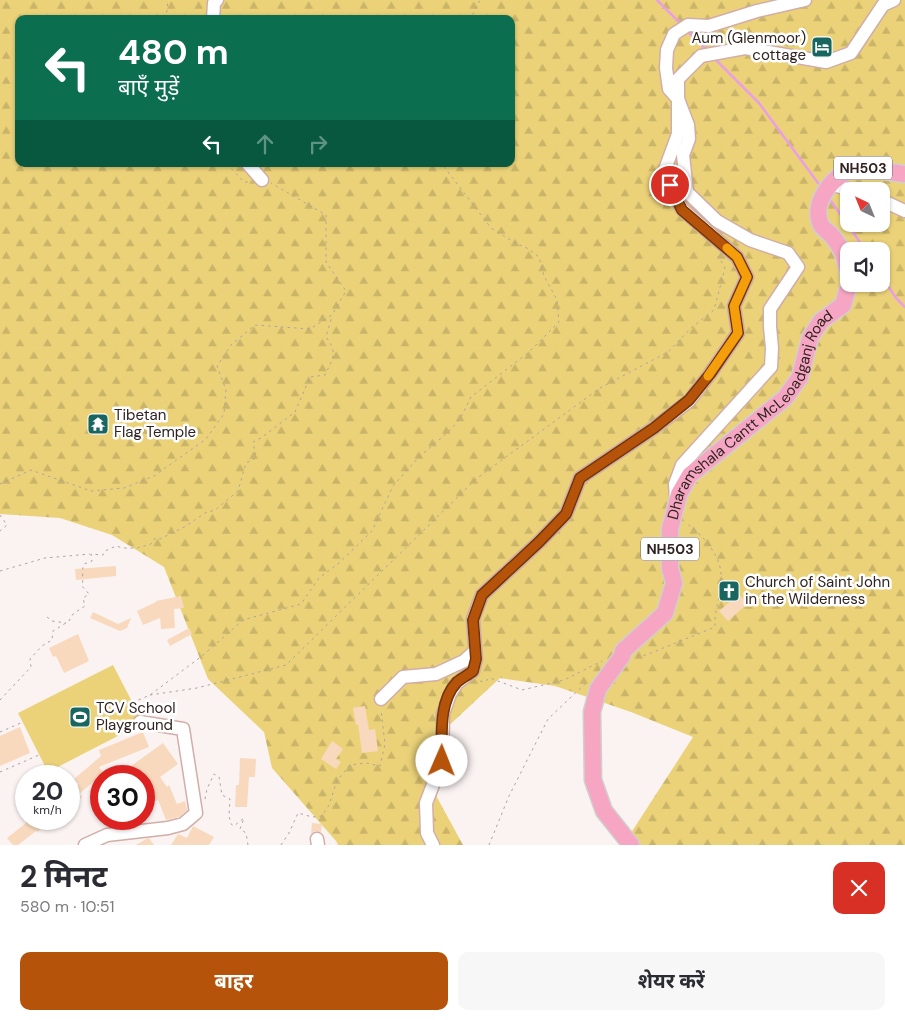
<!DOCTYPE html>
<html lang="hi">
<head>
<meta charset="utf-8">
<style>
	body { margin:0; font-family:"DM Sans","Noto Sans Devanagari",sans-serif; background:#f7f7f7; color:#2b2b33; height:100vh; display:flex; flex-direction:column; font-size:19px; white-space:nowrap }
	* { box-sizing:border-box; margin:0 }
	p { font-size:16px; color:#7c7c81 }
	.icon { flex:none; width:28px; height:28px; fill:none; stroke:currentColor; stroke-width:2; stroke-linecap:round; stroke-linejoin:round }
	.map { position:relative; height:845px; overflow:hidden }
	.side { display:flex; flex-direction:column; background:#fff; flex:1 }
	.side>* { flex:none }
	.guide { position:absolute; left:15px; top:15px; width:500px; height:152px; border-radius:10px; box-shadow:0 1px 4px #0004; background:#0b6e4f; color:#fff; overflow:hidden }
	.needle { width:32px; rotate:317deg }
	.tools { position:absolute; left:840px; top:182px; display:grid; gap:10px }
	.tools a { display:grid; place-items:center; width:50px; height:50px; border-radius:10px; background:#fff; box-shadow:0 1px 4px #0004; font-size:25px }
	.speed { position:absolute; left:15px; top:765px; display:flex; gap:10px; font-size:25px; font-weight:700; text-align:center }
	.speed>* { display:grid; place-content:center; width:65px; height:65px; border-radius:50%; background:#fff; box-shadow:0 1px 4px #0004; line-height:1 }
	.speed small { font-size:12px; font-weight:400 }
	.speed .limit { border:8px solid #d22; background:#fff; color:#111 }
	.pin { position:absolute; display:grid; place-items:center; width:42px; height:42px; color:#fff; margin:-21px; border:2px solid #fff; border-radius:50%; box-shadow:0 1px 5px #0007 }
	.me { position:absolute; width:55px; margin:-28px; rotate:1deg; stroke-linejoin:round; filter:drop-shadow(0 0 4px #0008) }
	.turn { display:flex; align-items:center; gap:18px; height:105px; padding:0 20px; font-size:22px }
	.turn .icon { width:65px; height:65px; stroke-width:2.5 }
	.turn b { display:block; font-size:35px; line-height:42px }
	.lanes { display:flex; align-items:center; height:48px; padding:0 20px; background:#0003; justify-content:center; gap:25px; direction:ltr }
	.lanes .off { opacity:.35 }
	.round { display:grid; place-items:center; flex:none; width:52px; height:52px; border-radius:10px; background:#f7f7f7 }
	.summary { display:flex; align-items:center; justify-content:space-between; height:85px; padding:0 20px }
	h1 { font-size:30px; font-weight:700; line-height:38px }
	.button { display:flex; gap:10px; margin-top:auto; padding:10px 20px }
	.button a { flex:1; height:58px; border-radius:10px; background:#b45309; color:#fff; font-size:20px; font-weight:700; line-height:58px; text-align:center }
	.button a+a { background:#f7f7f7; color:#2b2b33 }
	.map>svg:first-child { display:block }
</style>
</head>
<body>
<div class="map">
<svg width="905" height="845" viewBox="0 0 905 845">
	<defs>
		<pattern id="forest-firs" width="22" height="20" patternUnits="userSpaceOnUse" patternTransform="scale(1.25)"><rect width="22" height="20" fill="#ebd279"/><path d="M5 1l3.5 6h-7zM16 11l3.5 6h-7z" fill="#cab468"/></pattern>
	</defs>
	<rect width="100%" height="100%" fill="#faf3f1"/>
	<path fill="#ebd279" d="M113 665 143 723 48 772 18 713Z"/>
	<path fill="url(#forest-firs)" fill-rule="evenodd" d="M0 0H905V845H637L629 836 693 737 631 712 555 686 500 678 415 757 463 845H338L336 841 272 768 264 732 208 679 164 567 112 535 60 518 0 514ZM19 19H511V164H19ZM849 191H881V224H849ZM849 251H881V284H849Z"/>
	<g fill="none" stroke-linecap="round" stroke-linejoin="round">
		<path stroke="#ea9fe5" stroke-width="2.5" d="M657 0 679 22
			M689 33 708 51
			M715 59 759 103 821 187
			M829 198 866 251
			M881 275 896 298 905 307"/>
	</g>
	<path fill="#f9d9be" d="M116 566V576L76 580 75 569Z
		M739 594 747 604 728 621 719 611Z
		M181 596 184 608 174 609 175 628 161 629 160 618 143 625 137 611 156 602V601Z
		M93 612 118 624 131 618 127 628 120 631 90 618Z
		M189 628 192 634 170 646 167 640Z
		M78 634 89 661 64 673 56 656 53 657 49 648Z
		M365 706 369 730 375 729 378 751 362 753 358 724 356 725 353 708Z
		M20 727 30 753 0 766V736Z
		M143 732 149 747 99 767 104 773 79 794 82 797 69 807V792L79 784 74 779 101 756 99 750Z
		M332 741 343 749 336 759 341 762 336 769 321 759Z
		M163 743 178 764 160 777 167 787 169 785 177 804 185 801 187 810 179 817 166 820 158 800 144 805V776H128L124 771Z
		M240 758 256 759 255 777H249L247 807H235L236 785H239Z
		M31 819H55L37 832 36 831 18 845H13L7 838Z
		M312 823 322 824 321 832 315 831 311 834Z
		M193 826 214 837 209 845H171L178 834 187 838Z
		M149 838 154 845H136L146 839Z"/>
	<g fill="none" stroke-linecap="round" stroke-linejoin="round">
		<g stroke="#d1aea7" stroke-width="15">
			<path id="minor" d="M213 19 214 3 217 0
				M248 164 262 180
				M832 184 852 191
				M881 200 905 211
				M676 499 675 484 682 465 771 367 772 348 770 327V309L798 267 788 253 750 240 717 221 687 192 683 155 689 139 688 125 678 99 669 89 666 68 667 50 674 34 688 25 709 26 757 11 805 0
				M381 699 403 677 436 674 464 661 475 651
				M317 839 318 845
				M85 845 107 835 168 828 183 824 196 813 183 729 140 722
				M433 845 427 833 426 803 442 761 443 714 450 694 457 683 473 671 476 659 473 619 482 595 539 542 566 514 580 478 654 428 689 401 710 374 738 333 734 306 747 277 737 257 682 209 664 172 678 134V79L701 56 745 48 826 62 851 53 883 5 894 0"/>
		</g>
		<g stroke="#d1cfce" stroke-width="19">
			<g id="major">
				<path d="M849 278C847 263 843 248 832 236 829 232 823 229 821 225 810 202 836 170 859 168 869 167 892 173 905 174"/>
				<path id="s1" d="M631 845 604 811 593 780 592 712 598 689 622 656 623 651 665 613 674 583 670 568V529L679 494 690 475 785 398 800 377 810 338 821 321 843 305 849 284"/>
			</g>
		</g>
		<path stroke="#ada4a2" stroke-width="1" stroke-dasharray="2.5 4" stroke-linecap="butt" d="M166 19 168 0
			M468 19 472 16 480 0
			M227 164 244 182H248
			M0 484 31 470 91 491 124 488 154 476 206 439 224 414 226 390 217 366 231 345 255 325 310 329 332 315 346 291 326 262V215L271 183
			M0 515 7 525 0 531
			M0 571 45 558 90 554
			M47 617 52 621 66 623
			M637 656 646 655 715 627C714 610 721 596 721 580 723 557 704 536 686 523
			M480 681 484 682 490 678 522 690 564 680 602 661
			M150 695 197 688 286 665 476 479 600 388 668 352 691 328 714 310 725 268 718 256
			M0 700 31 667 30 659 42 646 52 640 53 631 69 621 73 614 85 606 83 598 89 594 82 586C84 578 81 572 84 564L92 561 91 554 103 555 105 551 116 546 123 548H137L151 544 155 538 160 539 186 526 205 513 215 510 238 491 246 463 256 458 253 442 261 438 295 412 310 377 325 375C333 358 338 353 326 337L332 316
			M138 711 136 701 150 695 202 656 243 620 301 604 319 578 339 563 372 531 393 486 419 457 447 433 460 419 471 397 529 352 559 322 557 300 544 276 539 257 527 248 517 244 491 228 442 164
			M0 732 23 722
			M0 772 39 755
			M205 799 207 789 214 774 219 777 222 795 230 799 229 816 231 824 234 826 244 818 240 829 246 833 248 845
			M281 845 289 833 298 813 312 817 322 816 329 805 337 781 350 765 366 763 380 766 385 744 381 710
			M489 845 509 796 548 719 588 681"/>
		<use href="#minor" stroke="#fff" stroke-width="12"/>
		<use href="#major" stroke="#f6a6c2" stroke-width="16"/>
	</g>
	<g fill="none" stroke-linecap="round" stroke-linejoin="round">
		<g stroke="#753606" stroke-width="12">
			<path id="route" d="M442 761C442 736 438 702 457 682 462 678 468 675 473 671L476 659 473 620 482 595 539 542 566 514 580 478 654 428 689 400 710 374 738 333 734 306 747 277 737 257 682 210 670 185"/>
		</g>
		<use href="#route" stroke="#b45309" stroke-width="9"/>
		<path stroke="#f59e0b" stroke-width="9" d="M708 376 738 333 734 306 747 277 737 257 727 248"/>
	</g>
	<defs>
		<g id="hotel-square" transform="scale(1.125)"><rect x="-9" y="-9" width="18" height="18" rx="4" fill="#19655f" stroke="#fff"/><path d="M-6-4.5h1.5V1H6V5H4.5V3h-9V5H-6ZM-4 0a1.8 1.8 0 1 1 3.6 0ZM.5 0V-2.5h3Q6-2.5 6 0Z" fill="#fff"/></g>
		<g id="temple-square" transform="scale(1.125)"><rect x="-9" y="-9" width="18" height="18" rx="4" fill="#19655f" stroke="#fff"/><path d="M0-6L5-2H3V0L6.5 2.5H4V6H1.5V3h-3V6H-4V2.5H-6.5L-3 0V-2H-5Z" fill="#fff"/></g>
		<g id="church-square" transform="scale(1.125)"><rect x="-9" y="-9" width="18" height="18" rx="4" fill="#19655f" stroke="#fff"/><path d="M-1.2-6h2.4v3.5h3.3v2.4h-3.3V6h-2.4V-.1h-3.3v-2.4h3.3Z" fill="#fff"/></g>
		<g id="stadium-square" transform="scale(1.125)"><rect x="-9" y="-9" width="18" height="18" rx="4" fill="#19655f" stroke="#fff"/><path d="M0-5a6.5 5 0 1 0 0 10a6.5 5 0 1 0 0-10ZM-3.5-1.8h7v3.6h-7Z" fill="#fff"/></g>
	</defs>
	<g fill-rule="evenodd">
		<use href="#hotel-square" x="822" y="47"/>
		<use href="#temple-square" x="98" y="424"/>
		<use href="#church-square" x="729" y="591"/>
		<use href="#stadium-square" x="80" y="717"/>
	</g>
	<g text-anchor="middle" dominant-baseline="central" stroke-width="5" stroke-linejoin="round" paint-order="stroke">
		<g fill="#fff" stroke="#6e6563" stroke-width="1">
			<rect x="834" y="156.5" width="58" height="23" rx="4"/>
			<rect x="641" y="537.5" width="58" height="23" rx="4"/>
		</g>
		<g font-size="14" font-weight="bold" fill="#302320">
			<text x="863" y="168">NH503</text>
			<text x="670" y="549">NH503</text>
		</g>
		<g font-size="15" fill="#302320" stroke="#fff" text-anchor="start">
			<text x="806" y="38" text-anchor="end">Aum (Glenmoor)<tspan x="806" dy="17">cottage</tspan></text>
			<text x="114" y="415">Tibetan<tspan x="114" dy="17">Flag Temple</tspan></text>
			<text x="745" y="582">Church of Saint John<tspan x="745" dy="17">in the Wilderness</tspan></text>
			<text x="96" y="708">TCV School<tspan x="96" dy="17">Playground</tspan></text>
		</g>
		<g font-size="15" fill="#302320" stroke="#fff">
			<text stroke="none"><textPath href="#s1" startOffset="501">Dharamshala Cantt McLeoadganj Road</textPath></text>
		</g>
	</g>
</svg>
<div class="tools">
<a><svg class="needle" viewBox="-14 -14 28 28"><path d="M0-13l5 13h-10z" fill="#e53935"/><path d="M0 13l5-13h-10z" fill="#7c7c81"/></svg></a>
<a><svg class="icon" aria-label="sound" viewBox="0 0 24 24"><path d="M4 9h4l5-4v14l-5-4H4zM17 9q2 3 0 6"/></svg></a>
</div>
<div class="speed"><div>20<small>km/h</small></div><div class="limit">30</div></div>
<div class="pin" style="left:670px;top:185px;background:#d93025"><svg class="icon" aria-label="arrive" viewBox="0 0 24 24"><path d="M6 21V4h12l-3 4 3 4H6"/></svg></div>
<svg class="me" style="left:442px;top:761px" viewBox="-20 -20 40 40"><circle r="19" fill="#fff"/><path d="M0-13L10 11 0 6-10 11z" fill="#b45309"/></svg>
<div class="guide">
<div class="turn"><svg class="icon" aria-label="left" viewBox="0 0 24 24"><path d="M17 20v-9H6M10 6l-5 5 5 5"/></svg><div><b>480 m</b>बाएँ मुड़ें</div></div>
<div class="lanes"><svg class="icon" aria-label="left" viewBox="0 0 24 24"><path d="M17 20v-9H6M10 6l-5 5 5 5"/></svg><svg class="icon off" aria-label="ahead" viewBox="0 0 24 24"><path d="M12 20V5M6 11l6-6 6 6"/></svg><svg class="icon off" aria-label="right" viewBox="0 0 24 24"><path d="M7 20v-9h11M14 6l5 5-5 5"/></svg></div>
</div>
</div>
<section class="side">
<div class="summary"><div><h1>2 मिनट</h1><p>580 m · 10:51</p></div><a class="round" style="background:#d93025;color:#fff"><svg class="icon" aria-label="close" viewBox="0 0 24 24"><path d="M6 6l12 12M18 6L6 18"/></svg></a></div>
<div class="button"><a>बाहर</a><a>शेयर करें</a></div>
</section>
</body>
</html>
